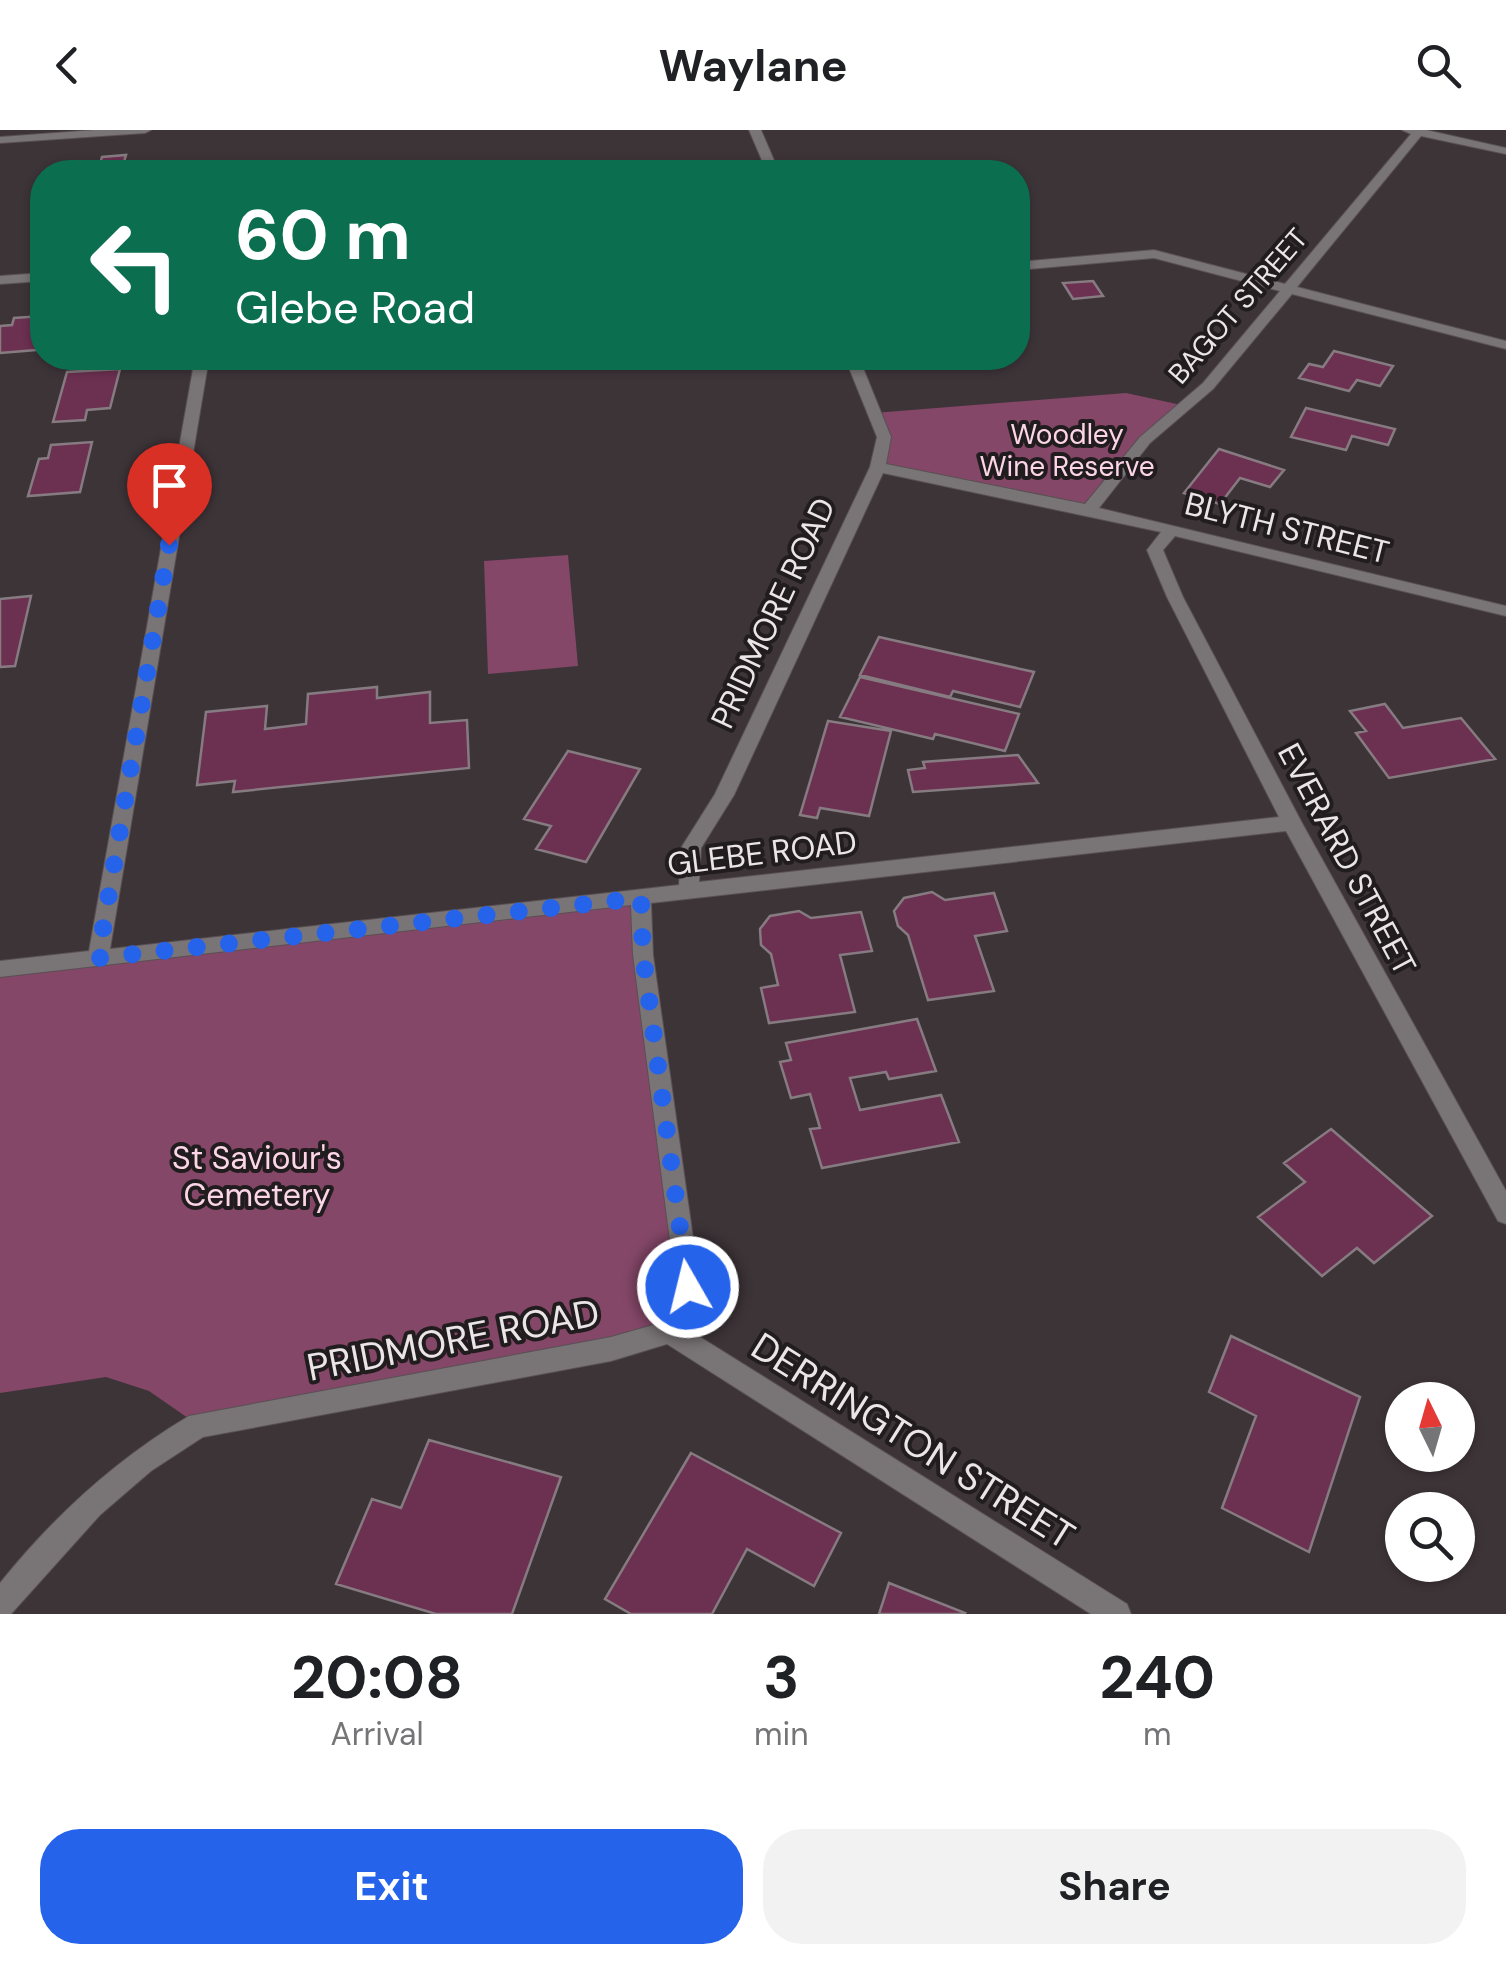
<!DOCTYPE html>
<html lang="en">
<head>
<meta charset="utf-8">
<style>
	body { margin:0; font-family:"DM Sans",sans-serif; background:#f2f2f2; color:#202124; height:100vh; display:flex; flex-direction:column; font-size:38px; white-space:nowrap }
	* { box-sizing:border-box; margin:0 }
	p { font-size:32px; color:#757577 }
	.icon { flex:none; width:55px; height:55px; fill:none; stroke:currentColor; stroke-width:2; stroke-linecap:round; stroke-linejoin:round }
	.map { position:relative; height:1484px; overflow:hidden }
	.sheet { display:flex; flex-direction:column; background:#fff; flex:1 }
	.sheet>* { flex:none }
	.top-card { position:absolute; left:30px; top:30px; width:1000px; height:210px; border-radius:40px; box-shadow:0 2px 8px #0004; background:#0b6e4f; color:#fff; overflow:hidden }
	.needle { width:65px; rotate:355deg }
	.fabs { position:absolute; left:1385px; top:1252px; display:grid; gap:20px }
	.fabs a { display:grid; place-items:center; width:90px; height:90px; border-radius:50%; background:#fff; box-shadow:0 2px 8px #0004; font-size:50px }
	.pin { position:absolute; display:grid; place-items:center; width:85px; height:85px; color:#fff; margin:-102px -42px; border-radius:50% 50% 50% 0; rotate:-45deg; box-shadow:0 0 10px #0007 }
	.pin .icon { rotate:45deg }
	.me { position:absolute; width:110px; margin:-55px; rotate:352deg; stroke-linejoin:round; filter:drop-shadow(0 0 8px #0008) }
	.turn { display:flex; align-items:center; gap:35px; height:210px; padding:0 40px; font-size:45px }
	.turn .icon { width:130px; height:130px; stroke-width:2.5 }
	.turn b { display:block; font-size:70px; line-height:85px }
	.eta { display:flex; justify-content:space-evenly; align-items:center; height:170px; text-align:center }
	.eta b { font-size:60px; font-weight:700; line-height:70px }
	.primary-button { display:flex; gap:20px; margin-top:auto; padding:20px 40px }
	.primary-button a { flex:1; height:115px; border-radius:40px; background:#2563eb; color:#fff; font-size:40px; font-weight:700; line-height:115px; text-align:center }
	.primary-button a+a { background:#f2f2f2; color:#202124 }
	header { display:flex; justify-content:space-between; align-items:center; height:130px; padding:0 40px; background:#fff; font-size:45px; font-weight:700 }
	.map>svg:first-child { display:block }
</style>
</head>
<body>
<header><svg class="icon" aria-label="back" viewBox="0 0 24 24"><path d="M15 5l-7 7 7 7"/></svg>Waylane<svg class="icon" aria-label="search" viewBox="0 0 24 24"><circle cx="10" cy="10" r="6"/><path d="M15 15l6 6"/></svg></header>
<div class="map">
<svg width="1506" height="1484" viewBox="0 0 1506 1484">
	<rect width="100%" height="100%" fill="#3d3438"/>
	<path fill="#854768" d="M1126 263 1186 276 1145 310 1089 380 878 337 884 307 874 283Z
		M568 425 578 536 488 544 484 431Z
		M641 767 688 1157 669 1202 198 1295 149 1261 106 1247 0 1263V839Z"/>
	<path fill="#6c3051" stroke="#867b80" stroke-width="2.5" d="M126 25 121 42H76L98 41 102 27Z
		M1093 151 1103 166 1073 169 1063 153Z
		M42 186 36 220 0 223V196L12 195 14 188Z
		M1334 221 1393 236 1380 256 1357 250 1349 261 1299 248 1309 234 1323 237Z
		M120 239 110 278 87 280 85 290 53 292 67 242Z
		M1306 278 1395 299 1388 315 1352 306 1346 320 1291 307Z
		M92 312 80 362 28 366 39 329 48 328 51 315Z
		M1219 319 1284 340 1270 357 1240 348 1220 374 1184 363Z
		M31 466 15 536 0 537V469Z
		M879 507 1034 542 1020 577 953 561 950 567 860 545Z
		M860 547 1019 584 1005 621 935 604 933 609 840 587Z
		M377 557V568L430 562V593L467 590 469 638 233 662 235 651 197 655 206 582 267 576 265 599 306 594 308 564Z
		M1385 574 1403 598 1461 588 1495 629 1389 648 1356 603 1366 601 1350 581Z
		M828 591 891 601 869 686 820 678 817 688 800 685Z
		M568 621 640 639 586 732 536 719 551 696 524 689Z
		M1018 625 1038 653 913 662 908 640 925 638 923 632Z
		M932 762 945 770 994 763 1007 801 975 806 994 861 928 870 908 805 898 796 894 781 904 768Z
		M799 781 811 788 861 782 872 821 840 825 855 882 769 893 761 858 778 855 771 824 761 815 760 799 770 786Z
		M917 889 936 941 889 949 886 942 850 948 860 980 941 965 959 1012 822 1038 810 999 820 998 810 964 791 968 780 932 791 930 786 913Z
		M1331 999 1432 1086 1374 1133 1357 1118 1322 1146 1258 1087 1305 1052 1284 1033Z
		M1231 1206 1360 1267 1309 1422 1222 1378 1256 1286 1209 1262Z
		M429 1310 561 1347 512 1484H436L336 1454 372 1369 401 1378Z
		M691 1323 841 1403 814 1456 747 1419 712 1484H631L605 1469Z
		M889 1453 965 1483 964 1484H879Z"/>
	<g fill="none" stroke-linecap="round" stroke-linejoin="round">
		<g stroke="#595054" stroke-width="2">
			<path id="street" d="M95 0H151L145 3 0 13V7Z
				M749 0H761L779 42H767Z
				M1402 0H1426L1506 18V24L1421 6 1297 157 1506 211V219L1292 164 1213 259 1150 313 1099 378 1506 476V486L1175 406 1163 420 1183 467 1302 693 1506 1061V1094L1498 1091 1286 701 651 773 653 825 700 1157 684 1197 1127 1474 1131 1484H1091L667 1214 611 1231 203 1307 151 1341 100 1385 11 1484H0V1453C54 1386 115 1330 189 1286L611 1207 660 1193 676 1157 633 825 631 775 0 847V831L89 821 195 228H209L110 819 679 755 681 718 715 664 870 337 877 307 845 228H859L891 307 886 334 1085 374 1140 307 1203 253 1280 161 1154 128 1018 140V132L1154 120 1285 154 1411 4ZM883 343 1161 402 1147 420 1167 467 1279 687 699 752 701 718 734 665Z
				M42 143V151L0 154V146Z"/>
		</g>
		<use href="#street" fill="#797476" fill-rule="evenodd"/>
	</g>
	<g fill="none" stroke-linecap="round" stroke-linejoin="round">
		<path stroke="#2563eb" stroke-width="18" stroke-dasharray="0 32.4" d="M169 415 98 828 641 768 643 825 688 1157"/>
	</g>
	<g text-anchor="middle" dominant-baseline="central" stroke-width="8" stroke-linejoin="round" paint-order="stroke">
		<g font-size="28" fill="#ebe5e8" stroke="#211d1f">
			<text transform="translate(1238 176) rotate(-49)">BAGOT STREET</text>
		</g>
		<g font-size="28" fill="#fcd5e7" stroke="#211d1f">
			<text x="1067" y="304">Woodley<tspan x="1067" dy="32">Wine Reserve</tspan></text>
		</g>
		<g font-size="32" fill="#ebe5e8" stroke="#211d1f">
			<text transform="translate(1287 398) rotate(14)">BLYTH STREET</text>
			<text transform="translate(773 483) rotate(-65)">PRIDMORE ROAD</text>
			<text transform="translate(762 723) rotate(-7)">GLEBE ROAD</text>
			<text transform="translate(1347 729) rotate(62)">EVERARD STREET</text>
		</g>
		<g font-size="32" fill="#fcd5e7" stroke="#211d1f">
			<text x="257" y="1028">St Saviour's<tspan x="257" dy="37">Cemetery</tspan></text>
		</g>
		<g font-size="38" fill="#ebe5e8" stroke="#211d1f">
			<text transform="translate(453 1210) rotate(-11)">PRIDMORE ROAD</text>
			<text transform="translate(913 1311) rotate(32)">DERRINGTON STREET</text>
		</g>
	</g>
</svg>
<div class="fabs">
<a><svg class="needle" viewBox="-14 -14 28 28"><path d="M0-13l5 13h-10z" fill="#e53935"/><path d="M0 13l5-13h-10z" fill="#757577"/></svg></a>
<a><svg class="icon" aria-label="search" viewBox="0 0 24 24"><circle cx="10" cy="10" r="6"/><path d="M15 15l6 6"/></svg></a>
</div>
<div class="pin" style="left:169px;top:415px;background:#d93025"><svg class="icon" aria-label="arrive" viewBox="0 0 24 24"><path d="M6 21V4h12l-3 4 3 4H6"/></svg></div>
<svg class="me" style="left:688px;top:1157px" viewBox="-20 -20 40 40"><circle r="17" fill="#2563eb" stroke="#fff" stroke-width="3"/><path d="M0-11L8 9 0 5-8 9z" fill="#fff"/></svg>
<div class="top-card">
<div class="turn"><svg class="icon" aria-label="left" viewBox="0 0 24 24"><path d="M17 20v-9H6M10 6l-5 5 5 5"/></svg><div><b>60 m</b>Glebe Road</div></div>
</div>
</div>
<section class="sheet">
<div class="eta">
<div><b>20:08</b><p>Arrival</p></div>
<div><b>3</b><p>min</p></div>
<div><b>240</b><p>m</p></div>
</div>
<div class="primary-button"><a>Exit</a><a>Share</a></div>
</section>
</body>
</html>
